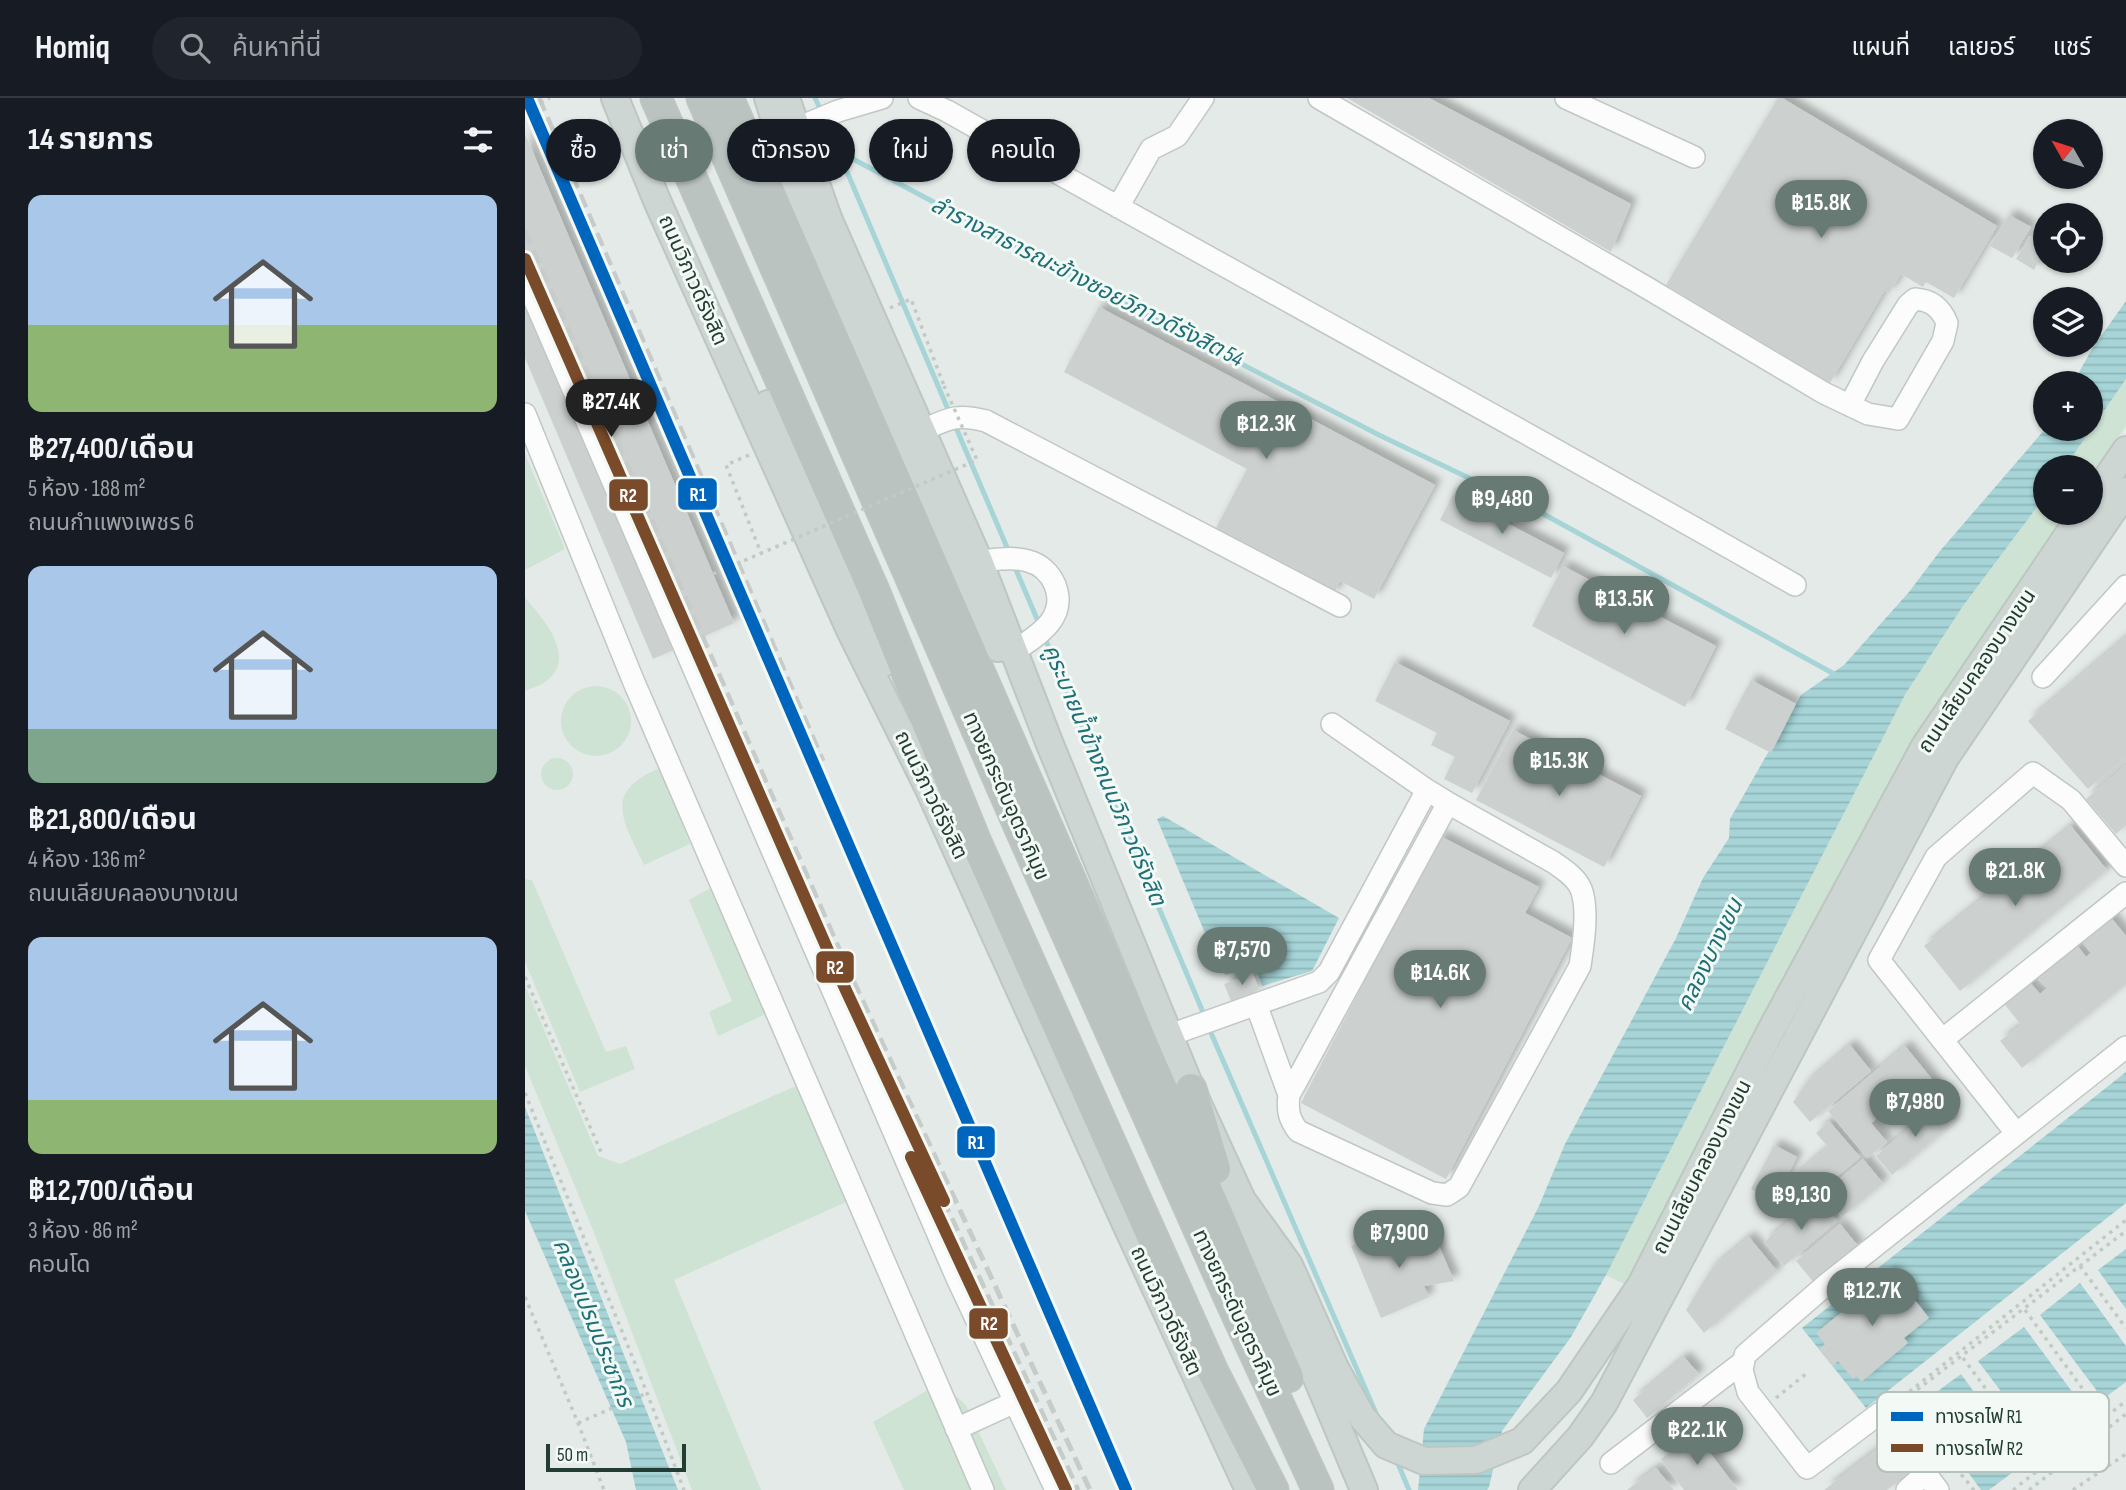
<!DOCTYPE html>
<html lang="th">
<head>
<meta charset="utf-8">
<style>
  body { margin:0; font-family:"Sofia Sans Condensed","Noto Sans Thai",sans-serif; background:#20242c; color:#f1f3f6; height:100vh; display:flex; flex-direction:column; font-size:26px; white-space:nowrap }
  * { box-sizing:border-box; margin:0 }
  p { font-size:23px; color:#9ea1a6 }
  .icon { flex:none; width:38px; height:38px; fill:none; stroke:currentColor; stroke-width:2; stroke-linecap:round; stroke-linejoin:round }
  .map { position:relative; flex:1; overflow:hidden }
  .sheet { display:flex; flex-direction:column; background:#171b24; width:525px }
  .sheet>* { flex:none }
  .banner { position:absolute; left:21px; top:21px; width:665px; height:63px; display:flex; gap:14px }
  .needle { width:46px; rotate:309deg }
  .fabs { position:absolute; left:1508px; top:21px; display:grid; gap:14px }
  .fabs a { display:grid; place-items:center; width:70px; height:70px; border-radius:50%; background:#171b24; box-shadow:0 2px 5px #0004; font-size:35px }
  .scale { position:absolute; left:21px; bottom:18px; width:140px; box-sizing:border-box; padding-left:7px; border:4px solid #233d34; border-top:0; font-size:19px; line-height:24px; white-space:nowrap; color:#233d34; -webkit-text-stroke:5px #f3f9f5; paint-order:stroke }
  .price { position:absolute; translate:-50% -60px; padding:0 16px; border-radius:24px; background:#677a73; color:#fff; font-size:23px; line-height:46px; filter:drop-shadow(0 2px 4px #0008) }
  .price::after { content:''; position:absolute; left:50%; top:42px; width:21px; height:16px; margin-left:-10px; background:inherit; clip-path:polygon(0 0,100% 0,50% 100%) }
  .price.selected { background:#222; color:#fff }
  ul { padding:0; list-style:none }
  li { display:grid; align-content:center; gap:14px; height:371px; padding:0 28px }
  li span { display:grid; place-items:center; height:217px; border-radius:14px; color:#555 }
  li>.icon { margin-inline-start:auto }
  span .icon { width:126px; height:126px; fill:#fffc; stroke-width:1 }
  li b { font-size:30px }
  h2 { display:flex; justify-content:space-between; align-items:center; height:84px; padding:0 28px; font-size:30px }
  .pill { padding:0 24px; border-radius:32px; background:#171b24; box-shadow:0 2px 5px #0004; font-size:24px; line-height:63px }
  .pill.selected { background:#677a73; color:#fff }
  header { display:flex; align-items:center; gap:42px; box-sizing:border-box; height:98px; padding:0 35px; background:#171b24; border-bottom:2px solid #363941 }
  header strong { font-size:33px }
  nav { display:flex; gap:38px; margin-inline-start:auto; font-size:24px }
  .search { width:490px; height:63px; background:#20242c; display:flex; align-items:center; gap:18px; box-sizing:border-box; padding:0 24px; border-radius:38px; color:#9ea1a6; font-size:26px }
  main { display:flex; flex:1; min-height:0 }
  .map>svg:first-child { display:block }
  .green { fill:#cee3d3 }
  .water { fill:url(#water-rules) }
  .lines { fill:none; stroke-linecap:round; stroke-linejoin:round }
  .stream { stroke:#a6d4d7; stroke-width:5 }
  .building { fill:#ccd1cf; filter:url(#shadow) }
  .minor-casing { stroke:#c1c7c4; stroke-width:24 }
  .major-casing { stroke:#bdc6c2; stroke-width:30 }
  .highway-casing { stroke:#bdc6c2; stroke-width:33 }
  .path { stroke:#c1cac5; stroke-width:3.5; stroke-dasharray:3.5 5; stroke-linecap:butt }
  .minor { stroke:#fbfcfb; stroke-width:21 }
  .major { stroke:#ced6d3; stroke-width:26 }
  .highway { stroke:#bac3c0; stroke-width:30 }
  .rail { stroke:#c7cbc9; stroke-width:5; stroke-dasharray:14 7; stroke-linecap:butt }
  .path-bridge { stroke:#c1cac5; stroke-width:3.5; stroke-dasharray:3.5 5; stroke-linecap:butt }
  .rail-1-casing { stroke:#f3f9f5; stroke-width:18 }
  .rail-2-casing { stroke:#f3f9f5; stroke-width:18 }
  .rail-1 { stroke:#0065bd; stroke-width:12 }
  .rail-2 { stroke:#7a4b2a; stroke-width:12 }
  .labels { text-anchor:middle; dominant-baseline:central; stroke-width:6; stroke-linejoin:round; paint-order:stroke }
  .street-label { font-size:21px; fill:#233d34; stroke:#f3f9f5 }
  .water-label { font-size:23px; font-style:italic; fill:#1e6f77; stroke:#f3f9f5 }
  .key { fill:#f3f9f5; stroke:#b5c1bb; stroke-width:2 }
  .key-label { font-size:19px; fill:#233d34 }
  .line-badge { stroke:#f3f9f5; stroke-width:2.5 }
  .badge-label { font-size:19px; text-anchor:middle; font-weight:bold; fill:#fff }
</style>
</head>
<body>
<header>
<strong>Homiq</strong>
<div class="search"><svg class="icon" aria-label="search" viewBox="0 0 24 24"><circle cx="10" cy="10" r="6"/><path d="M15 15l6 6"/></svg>ค้นหาที่นี่</div>
<nav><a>แผนที่</a><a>เลเยอร์</a><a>แชร์</a></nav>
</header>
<main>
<section class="sheet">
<h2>14 รายการ<svg class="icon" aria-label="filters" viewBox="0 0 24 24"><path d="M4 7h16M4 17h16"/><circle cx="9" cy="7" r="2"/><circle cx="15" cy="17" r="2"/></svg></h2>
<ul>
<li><span style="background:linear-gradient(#a9c7e8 60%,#8fb573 0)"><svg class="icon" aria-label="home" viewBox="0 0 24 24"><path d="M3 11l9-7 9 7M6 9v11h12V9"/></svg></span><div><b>฿27,400/เดือน</b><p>5 ห้อง · 188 m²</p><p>ถนนกำแพงเพชร 6</p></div></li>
<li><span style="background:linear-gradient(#a9c7e8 75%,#7fa58c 0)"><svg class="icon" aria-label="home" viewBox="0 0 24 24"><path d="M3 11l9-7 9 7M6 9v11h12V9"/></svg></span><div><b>฿21,800/เดือน</b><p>4 ห้อง · 136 m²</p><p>ถนนเลียบคลองบางเขน</p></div></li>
<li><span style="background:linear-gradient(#a9c7e8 75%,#8fb573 0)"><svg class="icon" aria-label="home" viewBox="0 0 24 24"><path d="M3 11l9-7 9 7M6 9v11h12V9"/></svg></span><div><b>฿12,700/เดือน</b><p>3 ห้อง · 86 m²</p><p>คอนโด</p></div></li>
</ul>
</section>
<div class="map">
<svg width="1601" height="1392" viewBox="0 0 1601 1392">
  <defs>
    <pattern id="water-rules" width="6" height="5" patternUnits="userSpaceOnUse" patternTransform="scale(1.75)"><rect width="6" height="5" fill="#a6d4d7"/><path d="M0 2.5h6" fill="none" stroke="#8fb7b9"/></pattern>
    <filter id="shadow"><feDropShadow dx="6" dy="-6" stdDeviation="3.5" flood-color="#0004"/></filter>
  </defs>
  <rect width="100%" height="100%" fill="#e4eae7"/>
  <path class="green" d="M 1601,281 L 1601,328 L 1566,380 L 1566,369 L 1540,369 Z
    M 0,356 L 40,451 L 0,472 Z
    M 1521,397 L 1521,415 L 1543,415 L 1105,1189 L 1081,1177 L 1381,595 L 1438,508 Z
    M 0,500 C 18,520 54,561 20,584 C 15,588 6,590 0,593 Z
    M36 623a35 35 0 1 1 70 0a35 35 0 1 1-70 0Z
    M16 676a16 16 0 1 1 32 0a16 16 0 1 1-32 0Z
    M 135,670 L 165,746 L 119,767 C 99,724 76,694 135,670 Z
    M 0,781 L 7,782 L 81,954 L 101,948 L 110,971 L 55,994 L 0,864 Z
    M 187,789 L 243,915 L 193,938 L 184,914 L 207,903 L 164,802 Z
    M 0,887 L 73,1058 L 95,1066 L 273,987 L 321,1104 L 149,1182 L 236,1392 L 167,1392 L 68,1132 L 0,968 Z
    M 421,1289 L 441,1307 L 481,1392 L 379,1392 L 348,1324 L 403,1292 Z"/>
  <path class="water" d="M 1601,203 L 1601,281 L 1540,369 L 1521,369 L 1521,397 L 1438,508 L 1381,595 L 1081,1177 L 1046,1239 L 977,1333 L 964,1389 L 962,1392 L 893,1392 L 899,1331 L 1014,1108 L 1040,1046 L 1151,840 L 1178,780 L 1204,740 L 1205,721 L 1276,597 L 1319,567 L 1384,494 L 1415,453 L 1521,330 L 1566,331 L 1566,285 L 1548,285 L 1567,251 Z
    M 638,718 L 814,820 L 787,873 L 737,888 L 730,868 L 701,877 L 696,873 L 632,721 Z
    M 1601,974 L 1601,1105 L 1341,1310 L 1277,1230 Z
    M 0,1009 L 153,1392 L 111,1392 L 101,1344 L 0,1113 Z
    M 1601,1151 L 1601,1211 L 1573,1172 Z
    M 1555,1185 L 1601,1248 L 1601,1284 L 1578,1301 L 1515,1217 Z
    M 1499,1229 L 1563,1315 L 1518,1349 L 1453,1263 Z
    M 1436,1276 L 1500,1365 L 1464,1392 L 1456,1392 L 1394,1307 Z"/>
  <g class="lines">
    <path class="stream" d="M 290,0 L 296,13
      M 300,22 L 425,316
      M 313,53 L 575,193 L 856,338 L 1013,413 L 1311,577
      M 429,325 L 484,454
      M 489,467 L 515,528
      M 519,538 L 680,919
      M 683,928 L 853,1320
      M 871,1361 L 884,1392"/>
  </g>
  <path class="building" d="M 822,0 L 904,0 L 1106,106 L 1086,154 Z
    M 1253,0 L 1257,0 L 1472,128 L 1429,200 L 1401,184 L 1398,189 L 1376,176 L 1364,195 L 1360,192 L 1305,285 L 1141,187 Z
    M 0,36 L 209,525 L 128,561 L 0,260 Z
    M 1484,117 L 1506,129 L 1487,160 L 1465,148 Z
    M 1505,138 L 1521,148 L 1509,172 L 1491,161 Z
    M 574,209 L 910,387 L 849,501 L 815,483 L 808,497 L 689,434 L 722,371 L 539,274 Z
    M 928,397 L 1039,455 L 1026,480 L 915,422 Z
    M 1038,468 L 1191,548 L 1160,609 L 1007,528 Z
    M 1601,539 L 1601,659 L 1563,691 L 1503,623 Z
    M 870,564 L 985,623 L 947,695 L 919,681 L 930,659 L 906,647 L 912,635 L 850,603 Z
    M 1226,582 L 1271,606 L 1246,655 L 1200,631 Z
    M 988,632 L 1116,698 L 1079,769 L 951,702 Z
    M 1601,667 L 1601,727 L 1591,736 L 1561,701 Z
    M 1546,728 L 1582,772 L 1435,893 L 1399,848 Z
    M 915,738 L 1014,789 L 1000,815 L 1047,840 L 921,1081 L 776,1005 Z
    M 1584,817 L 1601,838 L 1601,886 L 1497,970 L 1475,943 L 1496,927 L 1477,903 L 1503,882 L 1515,896 L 1522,890 L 1512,879 L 1552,847 L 1561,859 L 1566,855 L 1554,840 Z
    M 728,875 L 734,892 L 706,903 L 699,886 Z
    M 1325,947 L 1346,973 L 1285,1024 L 1268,1004 L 1282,984 Z
    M 1380,948 L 1419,996 L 1399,1013 L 1383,994 L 1346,1025 L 1362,1044 L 1342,1060 L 1303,1013 Z
    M 1413,1005 L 1429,1024 L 1367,1077 L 1351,1058 Z
    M 1304,1023 L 1335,1059 L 1284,1102 L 1266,1081 L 1303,1049 L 1291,1035 Z
    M 1249,1047 L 1272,1059 L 1249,1103 L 1226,1091 Z
    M 1338,1061 L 1358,1085 L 1317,1119 L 1298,1095 Z
    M 1292,1099 L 1312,1123 L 1259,1168 L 1239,1144 Z
    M 1315,1126 L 1334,1149 L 1290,1186 L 1271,1163 Z
    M 874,1127 L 887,1158 L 911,1141 L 929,1183 L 899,1188 L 904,1199 L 856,1220 L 826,1148 Z
    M 1224,1139 L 1252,1173 L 1179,1235 L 1161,1212 L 1187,1170 Z
    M 1367,1173 L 1404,1220 L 1379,1240 L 1383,1245 L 1336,1284 L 1332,1278 L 1328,1281 L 1313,1263 L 1308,1268 L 1294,1251 L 1300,1246 L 1291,1235 Z
    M 1159,1259 L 1174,1276 L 1122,1320 L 1108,1302 Z
    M 1170,1335 L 1213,1392 L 1159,1392 L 1136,1361 Z
    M 1368,1339 L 1391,1370 L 1362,1392 L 1299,1392 Z
    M 1131,1370 L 1149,1392 L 1102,1392 Z"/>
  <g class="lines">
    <defs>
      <path id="minor" d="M 394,0 L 422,13 C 704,172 989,326 1270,487
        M 794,0 L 1119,188 L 1299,295 L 1343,316 L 1373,321 L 1418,243 L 1422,225 C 1416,210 1406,202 1390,201 L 1383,207 L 1348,263 L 1325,307
        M 1041,0 L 1169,59
        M 272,30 L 313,13 L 357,0
        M 593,109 L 626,51 L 652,38 L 678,0
        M 0,180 L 431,1178 L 531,1392
        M 0,316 L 108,582 L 458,1392
        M 396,333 C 423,321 431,315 461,323 L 815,508
        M 454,463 C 469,462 488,458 503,463 C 515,466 525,475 530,487 C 543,520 512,538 489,553
        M 1518,579 L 1601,488
        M 807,626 L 902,692
        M 731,906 L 764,997
        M 645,937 L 794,884 L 804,874 L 902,692 L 923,705 L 764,997 C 762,1012 764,1021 773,1033 L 907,1095 L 922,1097 L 934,1089 L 1055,868 C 1058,848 1064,811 1056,791 C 1051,779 1038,771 1028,764 L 923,705
        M 1417,942 L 1601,795
        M 1491,1035 L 1354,862 L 1411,759 L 1508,675 L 1546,702 L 1601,768
        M 431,1331 L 490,1304
        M 1086,1365 L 1218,1264
        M 1382,1392 L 1400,1376
        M 1413,1392 L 1355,1315 L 1282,1370 L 1223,1294 L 1217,1272 L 1220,1257 L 1302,1186 L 1601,949"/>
      <path id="major" d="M 90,0 L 133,105 L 325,532 L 404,691 L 600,1124 L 724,1392
        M 243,0 L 287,136 L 431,473 L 473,550
        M 261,0 L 303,120 L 454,463 L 524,644 L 666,991 L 717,1102 L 839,1392
        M 243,306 L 341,519 L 358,565
        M 1566,403 L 1601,352
        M 717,1102 L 764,1167 L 810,1270 L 837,1319 L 861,1347 L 899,1363 L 951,1362 L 997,1343 L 1044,1293 L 1116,1187 L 1245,934 L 1400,648 L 1558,415
        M 1007,1392 L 1055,1339 L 1079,1305 L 1420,660 L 1601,393"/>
      <path id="highway" d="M 131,0 L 349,493 L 450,742 L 687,1272 L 748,1392
        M 177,0 L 494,728 L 704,1199 L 793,1392
        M 203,0 L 763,1279
        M 666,991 L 690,1071"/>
    </defs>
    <use href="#minor" class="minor-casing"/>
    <use href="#major" class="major-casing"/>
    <use href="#highway" class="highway-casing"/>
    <path class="path" d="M 365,210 L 386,201 L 419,288
      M 224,357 L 201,367 L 236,455
      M 0,879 L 76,1054
      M 1595,979 L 1601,988
      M 0,995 L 122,1295 L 159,1392
      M 1555,1168 L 1601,1230
      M 0,1199 L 53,1325 L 79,1392
      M 1500,1212 L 1579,1320
      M 1438,1260 L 1518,1368
      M 1251,1300 L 1282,1275
      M 1370,1301 L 1375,1301 L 1601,1122
      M 1377,1304 L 1449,1392
      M 1372,1307 L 1601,1133
      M 53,1325 L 122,1295
      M 1488,1392 L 1601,1303
      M 1504,1392 L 1601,1316
      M 1548,1392 L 1601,1356"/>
    <use href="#minor" class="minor"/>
    <use href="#major" class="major"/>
    <use href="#highway" class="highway"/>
    <path class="rail" d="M 2,0 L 601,1392
      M 14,0 L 298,663
      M 0,133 L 322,869 L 565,1392
      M 0,161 L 312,873 L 553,1392"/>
    <path class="path-bridge" d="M 0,12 L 25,0
      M 188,476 L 452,362 L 419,288"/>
    <defs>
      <path id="rail-1" d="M 2,0 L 601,1392"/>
      <path id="rail-2" d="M 0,161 L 312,873 L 419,1103
        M 386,1059 L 541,1392"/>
    </defs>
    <use href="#rail-1" class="rail-1-casing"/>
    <use href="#rail-2" class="rail-2-casing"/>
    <use href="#rail-1" class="rail-1"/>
    <use href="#rail-2" class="rail-2"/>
  </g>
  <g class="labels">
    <g class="street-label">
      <text transform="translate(168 182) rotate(66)">ถนนวิภาวดีรังสิต</text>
      <text transform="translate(1452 573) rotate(-56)">ถนนเลียบคลองบางเขน</text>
      <text transform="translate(406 697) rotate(64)">ถนนวิภาวดีรังสิต</text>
      <text transform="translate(481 698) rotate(66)">ทางยกระดับอุตราภิมุข</text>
      <text transform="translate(1177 1069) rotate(-63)">ถนนเลียบคลองบางเขน</text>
      <text transform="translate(641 1213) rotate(65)">ถนนวิภาวดีรังสิต</text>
      <text transform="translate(712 1215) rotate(65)">ทางยกระดับอุตราภิมุข</text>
    </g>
    <g class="water-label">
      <text transform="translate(562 184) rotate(27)">ลำรางสาธารณะข้างซอยวิภาวดีรังสิต 54</text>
      <text transform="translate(579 677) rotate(67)">คูระบายน้ำข้างถนนวิภาวดีรังสิต</text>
      <text transform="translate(1185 857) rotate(-64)">คลองบางเขน</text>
      <text transform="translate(68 1225) rotate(68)">คลองเปรมประชากร</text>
    </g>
  </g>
  <rect x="1352" y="1294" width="232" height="80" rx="10" class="key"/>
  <rect x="1366" y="1314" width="32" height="9" fill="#0065bd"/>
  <rect x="1366" y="1346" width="32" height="8" fill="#7a4b2a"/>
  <g class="key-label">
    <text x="1410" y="1325">ทางรถไฟ R1</text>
    <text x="1410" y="1357">ทางรถไฟ R2</text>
  </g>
  <g class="line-badge">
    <rect x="152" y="379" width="41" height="34" rx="7" fill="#0065bd"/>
    <rect x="83" y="380" width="41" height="34" rx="7" fill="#7a4b2a"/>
    <rect x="290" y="852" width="40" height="34" rx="7" fill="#7a4b2a"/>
    <rect x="431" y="1027" width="40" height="34" rx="7" fill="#0065bd"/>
    <rect x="443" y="1209" width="41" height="33" rx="7" fill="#7a4b2a"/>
  </g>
  <g class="badge-label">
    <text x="173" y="403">R1</text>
    <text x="103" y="404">R2</text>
    <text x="310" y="876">R2</text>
    <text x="451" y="1051">R1</text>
    <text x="464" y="1232">R2</text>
  </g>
</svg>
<div class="fabs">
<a><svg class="needle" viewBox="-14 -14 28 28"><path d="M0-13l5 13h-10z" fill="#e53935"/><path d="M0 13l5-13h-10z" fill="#9ea1a6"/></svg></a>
<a><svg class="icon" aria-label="locate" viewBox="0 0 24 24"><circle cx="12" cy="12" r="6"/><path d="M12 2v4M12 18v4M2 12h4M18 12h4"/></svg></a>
<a><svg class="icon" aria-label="layers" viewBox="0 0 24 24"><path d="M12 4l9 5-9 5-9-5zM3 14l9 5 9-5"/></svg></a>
<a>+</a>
<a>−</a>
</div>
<div class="scale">50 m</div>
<b class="price" style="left:1296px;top:142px">฿15.8K</b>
<b class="price selected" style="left:86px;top:341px">฿27.4K</b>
<b class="price" style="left:741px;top:363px">฿12.3K</b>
<b class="price" style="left:977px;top:438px">฿9,480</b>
<b class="price" style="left:1099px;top:538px">฿13.5K</b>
<b class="price" style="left:1034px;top:700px">฿15.3K</b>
<b class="price" style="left:1490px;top:810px">฿21.8K</b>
<b class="price" style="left:717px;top:889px">฿7,570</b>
<b class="price" style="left:915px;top:912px">฿14.6K</b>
<b class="price" style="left:1390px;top:1041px">฿7,980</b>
<b class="price" style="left:1276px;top:1134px">฿9,130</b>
<b class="price" style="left:874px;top:1172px">฿7,900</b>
<b class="price" style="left:1347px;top:1230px">฿12.7K</b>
<b class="price" style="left:1172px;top:1369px">฿22.1K</b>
<div class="banner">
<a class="pill">ซื้อ</a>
<a class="pill selected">เช่า</a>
<a class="pill">ตัวกรอง</a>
<a class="pill">ใหม่</a>
<a class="pill">คอนโด</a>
</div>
</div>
</main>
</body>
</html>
